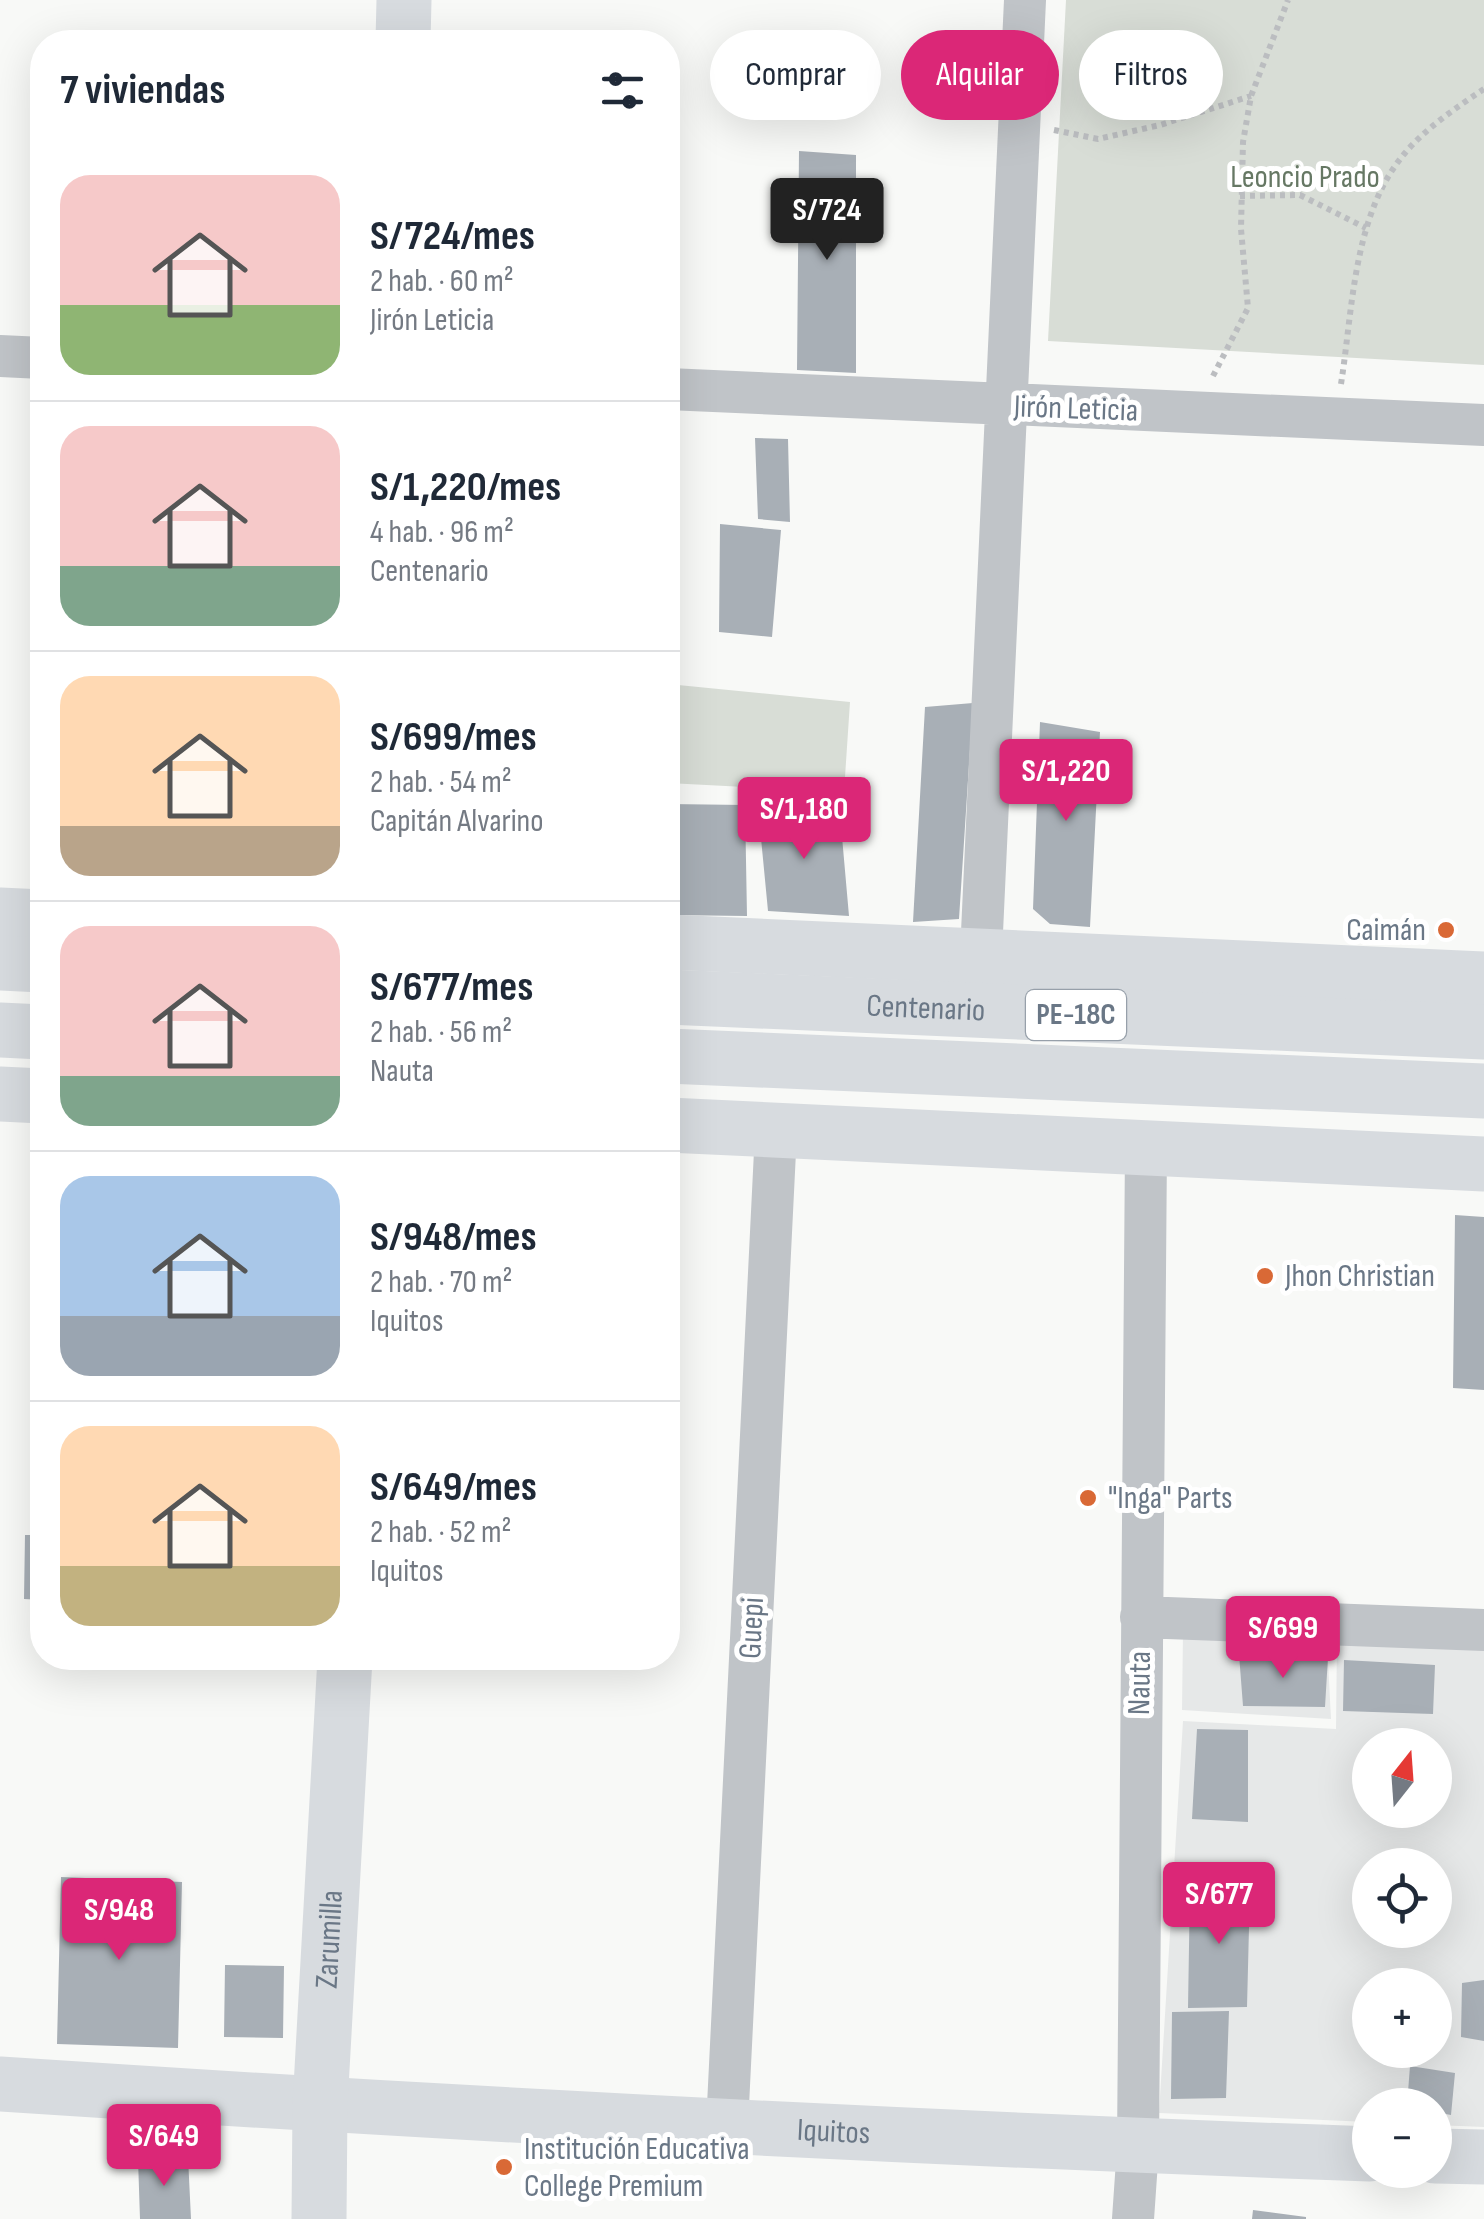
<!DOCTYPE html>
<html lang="es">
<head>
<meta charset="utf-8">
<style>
  body { margin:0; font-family:"Sofia Sans Condensed",sans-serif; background:#f2f2f3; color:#1f2937; height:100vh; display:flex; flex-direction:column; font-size:38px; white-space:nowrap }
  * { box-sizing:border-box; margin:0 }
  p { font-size:32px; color:#747a83 }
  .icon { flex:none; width:55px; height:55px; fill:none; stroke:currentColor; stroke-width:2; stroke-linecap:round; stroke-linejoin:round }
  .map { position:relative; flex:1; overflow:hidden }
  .drawer { position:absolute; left:30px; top:30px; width:650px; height:1640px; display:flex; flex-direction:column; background:#fff; border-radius:40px; box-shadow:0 10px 40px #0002 }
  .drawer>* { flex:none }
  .top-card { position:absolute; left:710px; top:30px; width:622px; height:90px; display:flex; gap:20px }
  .needle { width:65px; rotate:17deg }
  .fabs { position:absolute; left:1352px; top:1728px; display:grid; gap:20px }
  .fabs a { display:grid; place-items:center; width:100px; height:100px; border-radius:50%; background:#fff; box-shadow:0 10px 40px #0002; font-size:50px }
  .price { position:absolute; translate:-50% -85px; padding:0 22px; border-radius:10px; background:#db2777; color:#fff; font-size:32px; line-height:65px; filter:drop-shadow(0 2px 5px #0008) }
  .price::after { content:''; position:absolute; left:50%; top:60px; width:30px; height:22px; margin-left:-15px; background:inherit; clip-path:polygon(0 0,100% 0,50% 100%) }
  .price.active { background:#222; color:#fff }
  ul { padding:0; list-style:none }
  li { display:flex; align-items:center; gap:30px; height:250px; padding:0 30px }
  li+li { border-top:2px solid #e0e1e3 }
  li span { display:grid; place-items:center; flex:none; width:280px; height:200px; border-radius:30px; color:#555 }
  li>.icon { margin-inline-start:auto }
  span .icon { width:120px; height:120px; fill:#fffc; stroke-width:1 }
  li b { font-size:42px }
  h2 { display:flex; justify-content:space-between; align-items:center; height:120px; padding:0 30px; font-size:42px }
  .chip { padding:0 35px; border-radius:45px; background:#fff; box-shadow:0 10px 40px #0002; font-size:35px; line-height:90px }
  .chip.active { background:#db2777; color:#fff }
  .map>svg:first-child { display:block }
  .built { fill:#e6e8e8; fill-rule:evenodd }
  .green { fill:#d8ddd6 }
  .building { fill:#a8afb6 }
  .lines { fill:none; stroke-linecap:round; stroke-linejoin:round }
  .path { stroke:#bbbdc0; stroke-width:6; stroke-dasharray:5 5; stroke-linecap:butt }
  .street { stroke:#c0c4c8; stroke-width:42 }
  .secondary { stroke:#d7dbdf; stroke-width:55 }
  .highway { stroke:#d7dbdf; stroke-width:55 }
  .poi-dot { fill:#d96936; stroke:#fff; stroke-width:4 }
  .labels { text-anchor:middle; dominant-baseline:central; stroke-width:10; stroke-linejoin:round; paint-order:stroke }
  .shield { fill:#fff; stroke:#97a0aa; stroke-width:2.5 }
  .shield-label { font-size:30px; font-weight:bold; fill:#6a7786 }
  .park-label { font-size:32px; fill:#667864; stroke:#fff }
  .street-label { font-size:32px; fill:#6a7786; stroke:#fff }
  .poi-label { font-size:32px; fill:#6a7786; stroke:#fff; text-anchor:start }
</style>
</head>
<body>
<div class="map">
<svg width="1484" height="2219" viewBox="0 0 1484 2219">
  <rect width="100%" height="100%" fill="#f8f9f7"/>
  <path class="built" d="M 1183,1632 L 1327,1642 L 1331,1719 L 1182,1710 Z
    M 1337,1637 L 1484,1645 L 1484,2127 L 1435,2125 L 1435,2105 L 1370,2105 L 1370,2122 L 1159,2113 L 1183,1721 L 1336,1729 ZM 1370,1745 L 1435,1745 L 1435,1810 L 1370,1810 ZM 1370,1865 L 1435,1865 L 1435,1930 L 1370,1930 ZM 1370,1985 L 1435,1985 L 1435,2050 L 1370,2050 Z"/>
  <path class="green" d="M 1066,0 L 1484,0 L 1484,365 L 1048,341 Z
    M 668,684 L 850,702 L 844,792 L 668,783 Z"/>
  <path class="building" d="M 799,151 L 856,155 L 856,373 L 797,370 Z
    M 755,438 L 788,439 L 790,522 L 758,519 Z
    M 720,524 L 781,530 L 772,637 L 719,632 Z
    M 973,703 L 959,919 L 913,922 L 925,707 Z
    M 1040,722 L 1100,732 L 1090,927 L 1050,924 L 1033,909 Z
    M 668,804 L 745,805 L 747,916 L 668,915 Z
    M 758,807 L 840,814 L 849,916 L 768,911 Z
    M 1455,1215 L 1484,1217 L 1484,1390 L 1453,1388 Z
    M 25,1535 L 42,1535 L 42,1600 L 24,1599 Z
    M 1239,1654 L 1328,1657 L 1325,1707 L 1243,1706 Z
    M 1344,1660 L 1435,1665 L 1433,1714 L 1343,1711 Z
    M 1197,1729 L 1248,1730 L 1248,1822 L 1192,1819 Z
    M 61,1877 L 182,1882 L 178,2048 L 57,2044 Z
    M 1190,1885 L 1250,1888 L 1247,2007 L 1188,2008 Z
    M 225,1965 L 284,1966 L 283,2038 L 224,2037 Z
    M 1484,1980 L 1484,2041 L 1461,2037 L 1462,1983 Z
    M 1229,2011 L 1226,2098 L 1171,2099 L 1172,2012 Z
    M 1410,2066 L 1455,2073 L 1451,2115 L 1435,2112 L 1435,2105 L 1407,2105 Z
    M 188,2157 L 191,2219 L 140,2219 L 138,2159 Z
    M 1253,2210 L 1306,2217 L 1306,2219 L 1252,2219 Z"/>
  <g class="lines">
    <path class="path" d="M 1054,130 L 1098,139 L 1160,125 L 1251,96
      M 1240,196 L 1300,195 L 1366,228
      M 1213,376 L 1248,308 L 1241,229 L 1243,142 L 1251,96 L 1288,0
      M 1341,384 C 1353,308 1353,214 1405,153 C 1426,128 1457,107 1484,89"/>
    <path class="street" d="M 0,356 L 42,358
      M 668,389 L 1484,425
      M 981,954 L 1025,0
      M 1141,1617 L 1484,1630
      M 727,2126 L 776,1131
      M 1133,2219 L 1138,2147 L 1146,1147"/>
    <g class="secondary">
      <path d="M 403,42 L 404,0"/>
      <path d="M 0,915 L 42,917"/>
      <path d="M 668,942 L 1484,979"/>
      <path d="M 0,1094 L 42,1096"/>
      <path d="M 668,1125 L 1484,1164"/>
      <path id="s1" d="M 0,2084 C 456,2114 913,2138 1370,2154"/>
      <path d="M 1435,2156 L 1484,2157"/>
      <path id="s2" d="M 319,2219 L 320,2105 L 345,1658"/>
    </g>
    <g class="highway">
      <path d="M 0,963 L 42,965"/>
      <path id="s3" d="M 668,997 L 1484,1032"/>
      <path d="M 0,1030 L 42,1032"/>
      <path d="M 668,1056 L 1484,1091"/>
    </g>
  </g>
  <g class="poi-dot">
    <circle cx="1446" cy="930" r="10"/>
    <circle cx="1265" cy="1276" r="10"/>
    <circle cx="1088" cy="1498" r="10"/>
    <circle cx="504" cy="2167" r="10"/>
  </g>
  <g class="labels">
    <rect class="shield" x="1026" y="990" width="100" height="50" rx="8"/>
    <g class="shield-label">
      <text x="1076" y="1015">PE-18C</text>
    </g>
    <g class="park-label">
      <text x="1305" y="177">Leoncio Prado</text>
    </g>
    <g class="street-label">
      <text transform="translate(1076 409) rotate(2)">Jirón Leticia</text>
      <text stroke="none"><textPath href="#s3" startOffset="258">Centenario</textPath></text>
      <text transform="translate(752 1628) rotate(-87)">Guepi</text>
      <text transform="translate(1140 1683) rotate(-89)">Nauta</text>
      <text stroke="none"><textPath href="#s2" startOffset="280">Zarumilla</textPath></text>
      <text stroke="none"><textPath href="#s1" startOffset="835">Iquitos</textPath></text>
    </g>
    <g class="poi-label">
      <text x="1426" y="930" text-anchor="end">Caimán</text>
      <text x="1285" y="1276">Jhon Christian</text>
      <text x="1108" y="1498">"Inga" Parts</text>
      <text x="524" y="2149">Institución Educativa<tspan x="524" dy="37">College Premium</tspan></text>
    </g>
  </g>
</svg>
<div class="fabs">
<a><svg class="needle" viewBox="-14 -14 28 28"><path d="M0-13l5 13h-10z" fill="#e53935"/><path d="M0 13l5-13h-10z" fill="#747a83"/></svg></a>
<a><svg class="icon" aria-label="locate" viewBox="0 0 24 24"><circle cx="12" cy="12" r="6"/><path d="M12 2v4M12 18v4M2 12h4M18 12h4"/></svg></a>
<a>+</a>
<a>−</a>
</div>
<b class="price active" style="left:827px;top:263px">S/724</b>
<b class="price" style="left:1066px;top:824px">S/1,220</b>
<b class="price" style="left:804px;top:862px">S/1,180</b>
<b class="price" style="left:1283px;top:1681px">S/699</b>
<b class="price" style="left:1219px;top:1947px">S/677</b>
<b class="price" style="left:119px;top:1963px">S/948</b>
<b class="price" style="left:164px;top:2189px">S/649</b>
<div class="top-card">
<a class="chip">Comprar</a>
<a class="chip active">Alquilar</a>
<a class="chip">Filtros</a>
</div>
<section class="drawer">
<h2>7 viviendas<svg class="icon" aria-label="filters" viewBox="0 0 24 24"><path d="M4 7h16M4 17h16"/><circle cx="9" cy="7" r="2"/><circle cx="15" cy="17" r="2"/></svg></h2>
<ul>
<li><span style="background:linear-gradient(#f6c9c9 65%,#8fb573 0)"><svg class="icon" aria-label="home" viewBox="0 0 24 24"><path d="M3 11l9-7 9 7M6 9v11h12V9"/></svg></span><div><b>S/724/mes</b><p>2 hab. · 60 m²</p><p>Jirón Leticia</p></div></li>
<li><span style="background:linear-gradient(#f6c9c9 70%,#7fa58c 0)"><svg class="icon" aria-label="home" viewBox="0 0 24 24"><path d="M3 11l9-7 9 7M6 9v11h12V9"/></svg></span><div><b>S/1,220/mes</b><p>4 hab. · 96 m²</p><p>Centenario</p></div></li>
<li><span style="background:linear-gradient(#ffd9b3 75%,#b9a48a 0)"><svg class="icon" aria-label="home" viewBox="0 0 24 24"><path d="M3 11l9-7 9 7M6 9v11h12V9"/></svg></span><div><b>S/699/mes</b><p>2 hab. · 54 m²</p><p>Capitán Alvarino</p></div></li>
<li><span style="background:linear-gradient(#f6c9c9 75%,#7fa58c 0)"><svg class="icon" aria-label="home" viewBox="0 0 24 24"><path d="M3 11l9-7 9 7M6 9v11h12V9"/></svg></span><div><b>S/677/mes</b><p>2 hab. · 56 m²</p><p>Nauta</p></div></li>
<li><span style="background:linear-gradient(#a9c7e8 70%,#9aa5b1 0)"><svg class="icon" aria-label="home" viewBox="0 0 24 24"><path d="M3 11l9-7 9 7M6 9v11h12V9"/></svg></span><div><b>S/948/mes</b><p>2 hab. · 70 m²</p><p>Iquitos</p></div></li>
<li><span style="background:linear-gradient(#ffd9b3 70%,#c2b280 0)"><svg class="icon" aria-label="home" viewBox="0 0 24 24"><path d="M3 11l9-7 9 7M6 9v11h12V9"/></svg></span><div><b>S/649/mes</b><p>2 hab. · 52 m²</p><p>Iquitos</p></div></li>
</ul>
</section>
</div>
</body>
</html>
